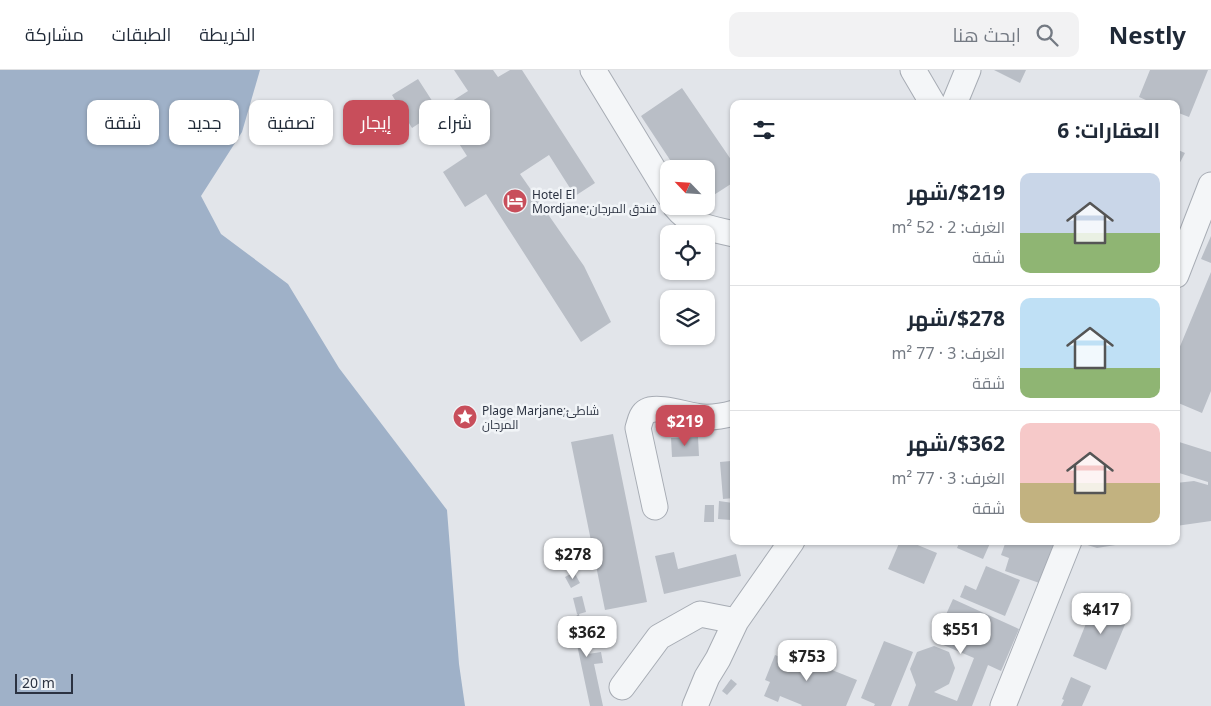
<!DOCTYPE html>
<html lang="ar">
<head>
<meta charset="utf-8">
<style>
  body { margin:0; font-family:"Noto Sans",Cairo,sans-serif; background:#f2f2f3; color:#1f2937; direction:rtl; height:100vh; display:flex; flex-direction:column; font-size:19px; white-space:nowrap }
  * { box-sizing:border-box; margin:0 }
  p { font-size:16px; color:#747a83 }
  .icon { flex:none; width:28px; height:28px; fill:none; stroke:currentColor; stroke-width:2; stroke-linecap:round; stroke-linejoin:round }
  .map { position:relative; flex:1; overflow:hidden; direction:ltr }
  .sheet { position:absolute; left:730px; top:30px; width:450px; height:445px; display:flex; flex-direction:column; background:#fff; border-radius:10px; box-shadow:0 1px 4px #0004; direction:rtl }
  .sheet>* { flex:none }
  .hud { position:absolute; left:15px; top:30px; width:475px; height:45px; direction:rtl; display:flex; gap:10px }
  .needle { width:32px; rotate:295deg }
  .fabs { position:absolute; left:660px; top:90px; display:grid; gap:10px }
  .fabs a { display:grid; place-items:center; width:55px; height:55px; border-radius:10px; background:#fff; box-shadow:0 1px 4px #0004; font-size:25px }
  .scale { position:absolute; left:15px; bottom:12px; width:58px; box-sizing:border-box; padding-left:5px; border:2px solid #2b3241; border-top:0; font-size:14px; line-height:18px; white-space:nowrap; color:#2b3241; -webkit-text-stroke:4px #f1f4f7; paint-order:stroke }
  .price { position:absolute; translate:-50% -42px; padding:0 11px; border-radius:10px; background:#fff; color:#222; font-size:16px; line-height:32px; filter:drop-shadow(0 1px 2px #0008) }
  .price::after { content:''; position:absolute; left:50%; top:30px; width:15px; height:11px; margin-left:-8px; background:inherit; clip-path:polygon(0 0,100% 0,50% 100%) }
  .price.on { background:#c84e5b; color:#fff }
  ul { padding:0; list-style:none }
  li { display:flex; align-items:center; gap:15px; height:125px; padding:0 20px }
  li+li { border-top:1px solid #e0e1e3 }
  li span { display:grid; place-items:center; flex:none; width:140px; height:100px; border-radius:10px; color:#555 }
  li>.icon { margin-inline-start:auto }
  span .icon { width:60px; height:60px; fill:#fffc; stroke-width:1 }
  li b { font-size:21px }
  h2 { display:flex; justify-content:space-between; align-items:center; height:60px; padding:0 20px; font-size:21px }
  .tag { padding:0 18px; border-radius:10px; background:#fff; box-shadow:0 1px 4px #0004; font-size:18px; line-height:45px }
  .tag.on { background:#c84e5b; color:#fff }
  header { display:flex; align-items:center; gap:30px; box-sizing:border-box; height:70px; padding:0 25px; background:#fff; border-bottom:1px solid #e0e1e3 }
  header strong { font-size:24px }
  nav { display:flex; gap:28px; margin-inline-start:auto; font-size:18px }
  .search { width:350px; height:45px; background:#f2f2f3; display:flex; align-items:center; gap:12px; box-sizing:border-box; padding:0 18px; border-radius:10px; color:#747a83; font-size:19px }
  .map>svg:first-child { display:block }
  .water { fill:#9fb1c8 }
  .building { fill:#b9bec6 }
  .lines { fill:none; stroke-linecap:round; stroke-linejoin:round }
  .minor-casing { stroke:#a7acb4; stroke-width:27 }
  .minor { stroke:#f4f6f8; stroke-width:25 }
  .labels { text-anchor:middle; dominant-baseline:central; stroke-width:5; stroke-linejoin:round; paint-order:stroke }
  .poi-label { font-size:12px; fill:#2b3241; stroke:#f1f4f7; text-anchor:start }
</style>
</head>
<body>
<header>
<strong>Nestly</strong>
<div class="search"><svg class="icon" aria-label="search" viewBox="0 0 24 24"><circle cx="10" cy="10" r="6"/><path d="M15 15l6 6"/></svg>ابحث هنا</div>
<nav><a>الخريطة</a><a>الطبقات</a><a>مشاركة</a></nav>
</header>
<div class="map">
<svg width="1211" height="636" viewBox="0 0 1211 636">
  <rect width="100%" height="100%" fill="#e2e5ea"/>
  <path class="water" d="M 0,0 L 260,0 L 242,62 L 201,126 L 221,164 L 288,214 L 339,298 L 447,440 L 459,594 L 465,636 L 0,636 Z"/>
  <path class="building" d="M 454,0 L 493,0 L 498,7 L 510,0 L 522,0 L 595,113 L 575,126 L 549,85 L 520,104 L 584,196 L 611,252 L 581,272 L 486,124 L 465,137 L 443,102 L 467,86 L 438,41 L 412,58 L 392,25 L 418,9 L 438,40 L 468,21 Z
    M 994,0 L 1026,0 L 1020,13 Z
    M 1150,0 L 1208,0 L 1189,47 L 1176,42 L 1176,34 L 1155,34 L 1139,27 Z
    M 682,18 L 734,94 L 734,112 L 706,130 L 706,99 L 676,99 L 641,46 Z
    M 1176,79 L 1185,83 L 1176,100 Z
    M 1211,166 L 1211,193 L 1201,189 Z
    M 1211,202 L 1211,321 L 1202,343 L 1176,332 L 1176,286 Z
    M 613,364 L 647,532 L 605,540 L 571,372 Z
    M 698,367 L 699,386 L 672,387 L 671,368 Z
    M 1176,371 L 1211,382 L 1211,451 L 1176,456 L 1180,458 L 1177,468 L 1176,467 L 1176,413 L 1194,411 L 1208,415 L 1208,412 L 1176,402 Z
    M 731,391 L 734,428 L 723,429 L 720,392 Z
    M 719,431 L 733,433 L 731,450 L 718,449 Z
    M 705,435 L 714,435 L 714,452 L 704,452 Z
    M 900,471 L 908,471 L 937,483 L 924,514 L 888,499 Z
    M 960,471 L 991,471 L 983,489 L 957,478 Z
    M 1006,471 L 1060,471 L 1045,515 L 1005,501 L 1009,488 L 1001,485 Z
    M 1082,471 L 1133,471 L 1134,472 L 1097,478 L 1081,473 Z
    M 674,482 L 678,499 L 736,484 L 741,506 L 664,524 L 655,486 Z
    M 986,496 L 1020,510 L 1005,546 L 960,527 L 965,515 L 976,520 Z
    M 574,502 L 580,513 L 571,518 L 565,507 Z
    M 582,526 L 586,542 L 579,544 L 588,584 L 601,582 L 603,593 L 594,594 L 603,636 L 590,636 L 572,551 L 578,544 L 577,544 L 573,528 Z
    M 953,529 L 1019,559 L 1001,601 L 988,595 L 972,636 L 908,636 L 916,615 L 910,599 L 917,582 L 934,576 L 949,582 L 955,598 L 949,614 L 934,622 L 957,631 L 974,588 L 934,571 Z
    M 1095,531 L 1129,545 L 1106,600 L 1073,586 Z
    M 884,571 L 913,582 L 891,636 L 874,636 L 875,634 L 861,628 Z
    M 785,575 L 799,581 L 797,586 L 823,597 L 825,592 L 834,596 L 832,600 L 857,610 L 846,636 L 801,636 L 802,635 L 780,626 L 778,632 L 764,626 L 770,612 L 765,610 L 775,585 L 780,587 Z
    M 1071,607 L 1091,616 L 1082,636 L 1061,636 L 1064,630 L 1062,629 Z
    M 731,609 L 737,614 L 727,625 L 722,621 Z"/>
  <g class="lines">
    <defs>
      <path id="minor" d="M 593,0 L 669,125
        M 913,0 L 933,34
        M 954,34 L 968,0
        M 675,136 C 692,157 709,158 734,164
        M 1176,205 L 1211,115
        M 655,437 L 638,358 C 640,352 641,344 647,341 C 658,335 689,346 702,347 C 714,348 723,346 734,343
        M 622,617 L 659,567 L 700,544 L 736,551
        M 695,636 L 707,607 L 718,589 L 736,551 L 792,471
        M 1003,636 L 1069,471"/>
    </defs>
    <use href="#minor" class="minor-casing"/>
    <use href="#minor" class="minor"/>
  </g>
  <defs>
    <symbol id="hotel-disc" viewBox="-11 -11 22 22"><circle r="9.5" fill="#c84e5b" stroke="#f1f4f7"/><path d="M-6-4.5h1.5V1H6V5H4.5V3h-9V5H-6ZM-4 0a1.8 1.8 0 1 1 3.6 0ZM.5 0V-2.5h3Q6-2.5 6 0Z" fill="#fff"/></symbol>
    <symbol id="sight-disc" viewBox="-11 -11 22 22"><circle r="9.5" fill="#c84e5b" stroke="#f1f4f7"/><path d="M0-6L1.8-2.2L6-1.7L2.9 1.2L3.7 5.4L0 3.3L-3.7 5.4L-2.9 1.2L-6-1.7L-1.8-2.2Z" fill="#fff"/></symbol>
  </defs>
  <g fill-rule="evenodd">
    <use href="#hotel-disc" x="501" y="117" width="28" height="28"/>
    <use href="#sight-disc" x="451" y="333" width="28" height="28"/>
  </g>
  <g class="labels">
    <g class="poi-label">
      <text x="532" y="124">Hotel El<tspan x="532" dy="14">Mordjane;فندق المرجان</tspan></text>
      <text x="482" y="340">Plage Marjane;شاطئ<tspan x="482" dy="14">المرجان</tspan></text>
    </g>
  </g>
</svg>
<div class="fabs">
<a><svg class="needle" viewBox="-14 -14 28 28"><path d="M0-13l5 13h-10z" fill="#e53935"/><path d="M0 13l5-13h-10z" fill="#747a83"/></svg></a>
<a><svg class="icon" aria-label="locate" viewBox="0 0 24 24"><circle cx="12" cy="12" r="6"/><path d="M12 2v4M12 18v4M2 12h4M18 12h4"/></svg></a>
<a><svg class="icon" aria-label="layers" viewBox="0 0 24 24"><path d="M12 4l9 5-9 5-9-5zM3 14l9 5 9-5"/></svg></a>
</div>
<div class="scale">20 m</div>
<b class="price on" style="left:685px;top:377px">$219</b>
<b class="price" style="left:573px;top:510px">$278</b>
<b class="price" style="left:1101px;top:565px">$417</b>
<b class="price" style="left:961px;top:585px">$551</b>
<b class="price" style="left:587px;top:588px">$362</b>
<b class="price" style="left:807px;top:612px">$753</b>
<div class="hud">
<a class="tag">شراء</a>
<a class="tag on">إيجار</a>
<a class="tag">تصفية</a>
<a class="tag">جديد</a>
<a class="tag">شقة</a>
</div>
<section class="sheet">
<h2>العقارات: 6<svg class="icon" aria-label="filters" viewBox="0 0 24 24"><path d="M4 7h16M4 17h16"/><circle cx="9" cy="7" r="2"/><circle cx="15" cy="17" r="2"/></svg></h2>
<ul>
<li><span style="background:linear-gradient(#c9d6e8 60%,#8fb573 0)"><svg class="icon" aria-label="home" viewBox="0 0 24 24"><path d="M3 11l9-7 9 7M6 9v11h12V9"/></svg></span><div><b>$219/شهر</b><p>الغرف: 2 · 52 m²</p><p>شقة</p></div></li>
<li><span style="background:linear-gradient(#bfe0f5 70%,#8fb573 0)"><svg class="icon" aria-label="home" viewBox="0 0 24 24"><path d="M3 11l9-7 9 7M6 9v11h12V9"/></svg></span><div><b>$278/شهر</b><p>الغرف: 3 · 77 m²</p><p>شقة</p></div></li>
<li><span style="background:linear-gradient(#f6c9c9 60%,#c2b280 0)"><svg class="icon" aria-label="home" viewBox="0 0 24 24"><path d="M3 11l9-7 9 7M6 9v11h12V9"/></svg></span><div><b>$362/شهر</b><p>الغرف: 3 · 77 m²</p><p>شقة</p></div></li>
</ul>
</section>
</div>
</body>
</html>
